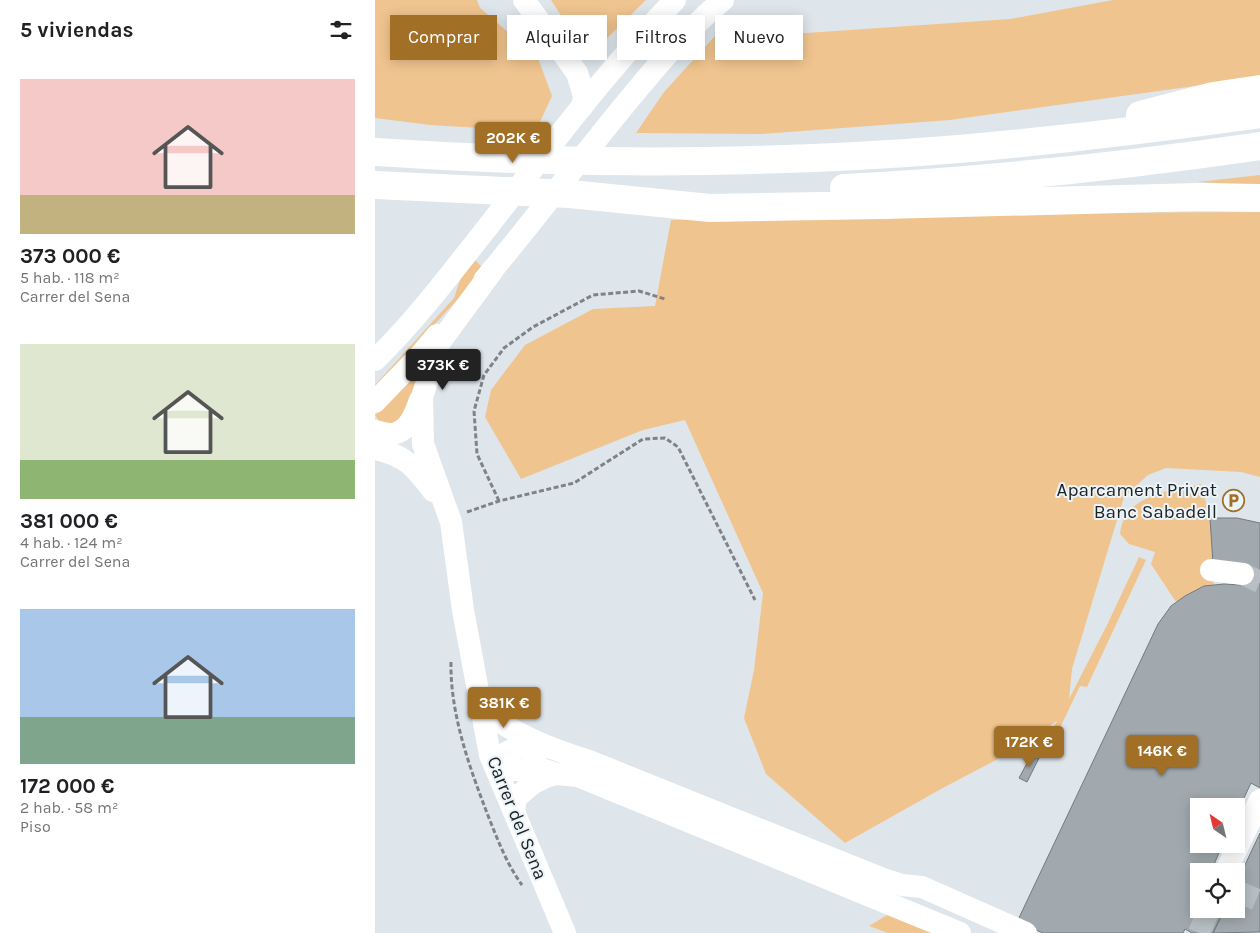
<!DOCTYPE html>
<html lang="es">
<head>
<meta charset="utf-8">
<style>
  body { margin:0; font-family:Karla,sans-serif; background:#f2f2f2; color:#202124; height:100vh; display:flex; flex-direction:column; font-size:19px; white-space:nowrap }
  * { box-sizing:border-box; margin:0 }
  p { font-size:16px; color:#757577 }
  .icon { flex:none; width:28px; height:28px; fill:none; stroke:currentColor; stroke-width:2; stroke-linecap:round; stroke-linejoin:round }
  .map { position:relative; flex:1; overflow:hidden }
  .details { display:flex; flex-direction:column; background:#fff; width:375px }
  .details>* { flex:none }
  .top-card { position:absolute; left:15px; top:15px; width:475px; height:45px; display:flex; gap:10px }
  .needle { width:32px; rotate:325deg }
  .buttons { position:absolute; left:815px; top:798px; display:grid; gap:10px }
  .buttons a { display:grid; place-items:center; width:55px; height:55px; border-radius:0px; background:#fff; box-shadow:0 2px 12px #0003; font-size:25px }
  .price { position:absolute; translate:-50% -42px; padding:0 11px; border-radius:5px; background:#a26f26; color:#fff; font-size:16px; line-height:32px; filter:drop-shadow(0 1px 2px #0008) }
  .price::after { content:''; position:absolute; left:50%; top:30px; width:15px; height:11px; margin-left:-8px; background:inherit; clip-path:polygon(0 0,100% 0,50% 100%) }
  .price.selected { background:#222; color:#fff }
  ul { padding:0; list-style:none }
  li { display:grid; align-content:center; gap:10px; height:265px; padding:0 20px }
  li span { display:grid; place-items:center; height:155px; border-radius:0px; color:#555 }
  li>.icon { margin-inline-start:auto }
  span .icon { width:90px; height:90px; fill:#fffc; stroke-width:1 }
  li b { font-size:21px }
  h2 { display:flex; justify-content:space-between; align-items:center; height:60px; padding:0 20px; font-size:21px }
  .pill { padding:0 18px; border-radius:0px; background:#fff; box-shadow:0 2px 12px #0003; font-size:18px; line-height:45px }
  .pill.selected { background:#a26f26; color:#fff }
  main { display:flex; flex:1; min-height:0 }
  .map>svg:first-child { display:block }
  .green { fill:#f0c48f }
  .building { fill:#a1a9ae; stroke:#727a7e }
  .lines { fill:none; stroke-linecap:round; stroke-linejoin:round }
  .minor-tunnel { stroke:#b8bfc4; stroke-width:22; stroke-dasharray:22 11; stroke-linecap:butt }
  .path { stroke:#7e8387; stroke-width:3; stroke-dasharray:5 2.5; stroke-linecap:butt }
  .minor { stroke:#fff; stroke-width:22 }
  .highway { stroke:#fff; stroke-width:28 }
  .labels { text-anchor:middle; dominant-baseline:central; stroke-width:4; stroke-linejoin:round; paint-order:stroke }
  .poi-label { font-size:19px; fill:#1f2224; stroke:#ebf4f9; text-anchor:end }
  .street-label { font-size:19px; fill:#1f2224; stroke:#ebf4f9 }
</style>
</head>
<body>
<main>
<section class="details">
<h2>5 viviendas<svg class="icon" aria-label="filters" viewBox="0 0 24 24"><path d="M4 7h16M4 17h16"/><circle cx="9" cy="7" r="2"/><circle cx="15" cy="17" r="2"/></svg></h2>
<ul>
<li><span style="background:linear-gradient(#f6c9c9 75%,#c2b280 0)"><svg class="icon" aria-label="home" viewBox="0 0 24 24"><path d="M3 11l9-7 9 7M6 9v11h12V9"/></svg></span><div><b>373 000 €</b><p>5 hab. · 118 m²</p><p>Carrer del Sena</p></div></li>
<li><span style="background:linear-gradient(#dfe7d0 75%,#8fb573 0)"><svg class="icon" aria-label="home" viewBox="0 0 24 24"><path d="M3 11l9-7 9 7M6 9v11h12V9"/></svg></span><div><b>381 000 €</b><p>4 hab. · 124 m²</p><p>Carrer del Sena</p></div></li>
<li><span style="background:linear-gradient(#a9c7e8 70%,#7fa58c 0)"><svg class="icon" aria-label="home" viewBox="0 0 24 24"><path d="M3 11l9-7 9 7M6 9v11h12V9"/></svg></span><div><b>172 000 €</b><p>2 hab. · 58 m²</p><p>Piso</p></div></li>
</ul>
</section>
<div class="map">
<svg width="885" height="933" viewBox="0 0 885 933">
  <rect width="100%" height="100%" fill="#dee6ec"/>
  <path class="green" d="M 0,0 L 102,0 L 105,8 L 163,58 L 177,96 L 163,126 L 105,128 L 55,125 L 0,118 Z
    M 176,0 L 271,0 L 227,43 L 217,46 L 206,44 L 198,34 Z
    M 738,0 L 885,0 L 885,77 L 575,120 L 386,134 L 261,133 L 289,92 L 340,36 L 431,33 L 635,19 Z
    M 885,175 L 885,185 L 822,182 Z
    M 885,212 L 885,477 L 866,472 L 791,468 L 773,475 L 749,497 L 697,669 L 694,699 L 732,625 L 764,557 L 771,560 L 712,687 L 705,686 L 673,753 L 668,748 L 682,721 L 619,761 L 566,789 L 470,843 L 391,774 L 369,718 L 379,670 L 388,593 L 310,420 L 268,430 L 146,479 L 110,417 L 116,390 L 150,345 L 218,309 L 280,306 L 296,220 L 663,213 Z
    M 99,259 L 109,269 L 82,300 L 0,389 L 0,385 L 79,298 L 87,274 Z
    M 48,365 L 31,417 L 18,424 L 4,421 L 0,415 Z
    M 826,484 L 835,518 L 838,564 L 836,570 L 839,585 L 810,596 L 801,602 L 776,564 L 780,552 L 754,544 L 745,534 C 749,494 795,491 826,484 Z
    M 512,915 L 558,933 L 513,933 L 494,926 Z"/>
  <path class="building" d="M 835,518 L 862,518 L 885,523 L 885,573 L 869,567 L 838,564 Z
    M 869,567 L 885,573 L 885,788 L 876,783 L 861,815 L 861,806 L 824,806 L 824,844 L 848,844 L 836,871 L 824,871 L 824,909 L 849,909 L 838,933 L 817,933 L 810,929 L 808,933 L 668,933 L 642,922 L 783,624 L 796,606 L 810,596 L 829,586 L 849,584 L 866,585 Z
    M 657,754 L 664,758 L 652,782 L 644,778 Z
    M 885,833 L 885,932 L 838,933 L 850,909 L 861,909 L 861,884 Z"/>
  <g class="lines">
    <path class="minor-tunnel" d="M 868,574 L 885,582
      M 861,891 L 885,901
      M 824,933 L 834,909"/>
    <path class="path" d="M 124,501 L 102,454 L 99,411 L 109,375 L 129,348 L 158,327 L 218,295 L 264,291 L 290,299
      M 92,512 L 124,501 L 199,483 L 268,439 L 290,438 L 303,447 L 380,600
      M 76,662 C 75,713 94,766 112,813 C 122,838 131,863 147,885"/>
    <path class="minor" d="M 149,0 L 202,73 L 209,96 L 207,107
      M 118,270 L 65,342 L 47,397 L 48,444 L 76,522 L 88,610 L 115,755 L 190,933
      M 109,280 C 160,220 206,157 257,96 C 285,62 314,28 348,0
      M 0,360 C 40,321 73,277 108,233 C 170,154 230,72 300,0
      M 0,402 L 46,354 L 62,335
      M 0,431 C 5,432 11,434 16,434 C 34,432 40,414 45,400
      M 0,449 C 30,455 40,467 58,491
      M 836,570 L 868,574
      M 107,709 C 139,735 176,749 214,761 L 508,879 L 527,885 L 547,887 L 651,933
      M 168,748 C 145,745 137,747 118,762 L 131,770 L 147,770 L 160,767 L 179,773
      M 139,812 L 141,798 L 157,784 L 173,776 L 182,774 L 203,776 L 585,933
      M 851,871 L 885,800"/>
    <path class="highway" d="M 765,115 L 838,96 L 885,89
      M 0,152 C 194,165 390,165 584,149 C 684,140 785,128 885,114
      M 0,185 L 195,194 L 335,208 L 508,205 L 824,197 L 885,198
      M 469,188 C 608,181 747,166 885,146"/>
  </g>
  <defs>
    <symbol id="parking-ring" viewBox="-11 -11 22 22"><circle r="9.5" fill="#ebf4f9" stroke="#a26f26" stroke-width="1.5"/><path d="M-3.5-5.5H1a3.5 3.5 0 0 1 0 7H-1V5.5H-3.5ZM-1-3.4V-.6H.8a1.4 1.4 0 0 0 0-2.8Z" fill="#a26f26"/></symbol>
  </defs>
  <g fill-rule="evenodd">
    <use href="#parking-ring" x="846" y="488" width="25" height="25"/>
  </g>
  <g class="labels">
    <g class="poi-label">
      <text x="842" y="490">Aparcament Privat<tspan x="842" dy="22">Banc Sabadell</tspan></text>
    </g>
    <g class="street-label">
      <text transform="translate(142 818) rotate(68)">Carrer del Sena</text>
    </g>
  </g>
</svg>
<div class="buttons">
<a><svg class="needle" viewBox="-14 -14 28 28"><path d="M0-13l5 13h-10z" fill="#e53935"/><path d="M0 13l5-13h-10z" fill="#757577"/></svg></a>
<a><svg class="icon" aria-label="locate" viewBox="0 0 24 24"><circle cx="12" cy="12" r="6"/><path d="M12 2v4M12 18v4M2 12h4M18 12h4"/></svg></a>
</div>
<b class="price" style="left:138px;top:164px">202K €</b>
<b class="price selected" style="left:68px;top:391px">373K €</b>
<b class="price" style="left:129px;top:729px">381K €</b>
<b class="price" style="left:654px;top:768px">172K €</b>
<b class="price" style="left:787px;top:777px">146K €</b>
<div class="top-card">
<a class="pill selected">Comprar</a>
<a class="pill">Alquilar</a>
<a class="pill">Filtros</a>
<a class="pill">Nuevo</a>
</div>
</div>
</main>
</body>
</html>
